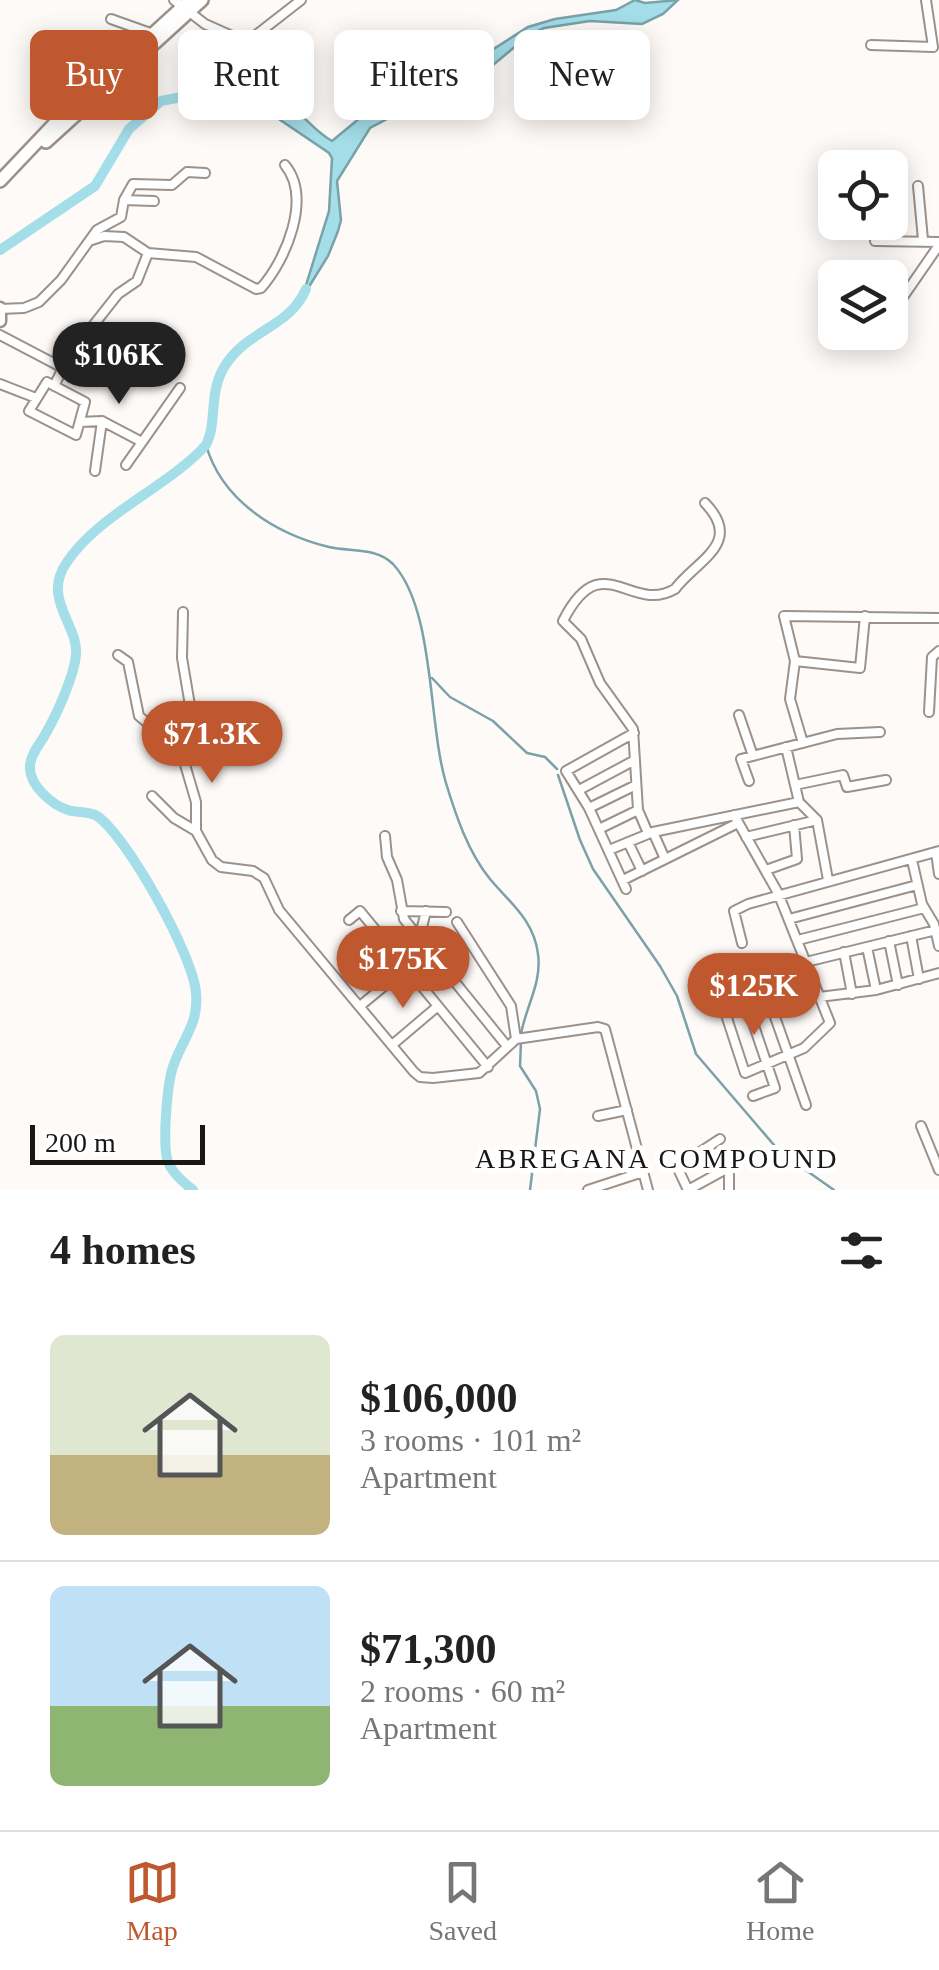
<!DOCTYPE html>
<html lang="en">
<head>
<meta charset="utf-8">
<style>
  body { margin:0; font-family:"Times New Roman",serif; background:#f6f6f6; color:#222; height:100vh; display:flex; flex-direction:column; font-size:38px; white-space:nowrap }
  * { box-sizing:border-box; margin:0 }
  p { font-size:32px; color:#767676 }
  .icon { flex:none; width:55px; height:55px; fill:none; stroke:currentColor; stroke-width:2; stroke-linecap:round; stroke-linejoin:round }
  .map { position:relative; height:1190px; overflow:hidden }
  .panel { display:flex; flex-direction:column; background:#fff; flex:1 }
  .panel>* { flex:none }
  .hud { position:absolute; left:30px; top:30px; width:880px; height:90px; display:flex; gap:20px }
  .buttons { position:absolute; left:818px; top:150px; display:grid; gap:20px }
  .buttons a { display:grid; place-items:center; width:90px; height:90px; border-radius:15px; background:#fff; box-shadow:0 5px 25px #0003; font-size:50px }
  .scale { position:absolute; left:30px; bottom:25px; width:175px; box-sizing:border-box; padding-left:10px; border:5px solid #1a1614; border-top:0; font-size:28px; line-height:35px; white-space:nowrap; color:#1a1614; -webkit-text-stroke:8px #fff; paint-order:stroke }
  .price { position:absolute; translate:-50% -85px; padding:0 22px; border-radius:35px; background:#bf582e; color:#fff; font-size:32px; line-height:65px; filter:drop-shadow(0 2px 5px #0008) }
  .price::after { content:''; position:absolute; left:50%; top:60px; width:30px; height:22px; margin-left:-15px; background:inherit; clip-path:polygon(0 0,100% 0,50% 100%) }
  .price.active { background:#222; color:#fff }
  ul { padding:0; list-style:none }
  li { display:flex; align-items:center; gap:30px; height:250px; padding:0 50px }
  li+li { border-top:2px solid #e0e0e0 }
  li span { display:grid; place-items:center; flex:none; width:280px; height:200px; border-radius:15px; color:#555 }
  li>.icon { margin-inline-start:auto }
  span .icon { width:120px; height:120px; fill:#fffc; stroke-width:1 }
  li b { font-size:42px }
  h2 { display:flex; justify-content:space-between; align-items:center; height:120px; padding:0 50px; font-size:42px }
  .chip { padding:0 35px; border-radius:15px; background:#fff; box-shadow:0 5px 25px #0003; font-size:35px; line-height:90px }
  .chip.active { background:#bf582e; color:#fff }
  .tab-bar { display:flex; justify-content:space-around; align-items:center; height:140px; border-top:2px solid #e0e0e0; background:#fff; font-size:28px; color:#767676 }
  .tab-bar a { display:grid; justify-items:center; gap:5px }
  .tab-bar .active { color:#bf582e }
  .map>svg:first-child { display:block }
  .water { fill:#a3dee9; stroke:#7aa2a9; stroke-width:2.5 }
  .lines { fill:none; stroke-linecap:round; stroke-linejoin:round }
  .stream { stroke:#7aa2a9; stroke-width:2.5 }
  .river { stroke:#a3dee9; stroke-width:10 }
  .street-casing { stroke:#9c918b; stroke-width:12 }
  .secondary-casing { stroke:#9c918b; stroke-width:15 }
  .primary-casing { stroke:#9c918b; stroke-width:16 }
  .street { stroke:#fff; stroke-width:8 }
  .secondary { stroke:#fff; stroke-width:10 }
  .primary { stroke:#fff; stroke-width:11 }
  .labels { text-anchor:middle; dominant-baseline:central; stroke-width:10; stroke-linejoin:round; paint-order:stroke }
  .neighbourhood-label { font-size:28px; letter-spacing:2.5px; fill:#1a1614; stroke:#fff }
</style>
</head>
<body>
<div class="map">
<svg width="939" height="1190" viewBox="0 0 939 1190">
  <rect width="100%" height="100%" fill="#fefaf7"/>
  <path class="water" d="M 635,0 L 645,3 L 678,0 L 663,14 L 642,24 L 590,21 L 544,28 L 529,35 L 475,80 L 412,106 L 370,128 L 337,181 L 341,220 L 338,231 L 328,256 L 302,298 L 329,211 L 332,158 L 329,153 L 252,101 L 238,97 L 184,95 C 225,88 262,82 296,111 C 309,121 317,133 332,141 L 378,103 L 470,64 L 528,27 L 555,19 L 616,10 Z"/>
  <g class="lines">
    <path class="stream" d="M 206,445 C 222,501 276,534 329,547 C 350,552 376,547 393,564 C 435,609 428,724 446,783 C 456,816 468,852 490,879 C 510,903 534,920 538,954 C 542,983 526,1006 521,1034
      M 432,678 L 450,697 L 493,721 L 527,753 L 545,757 L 557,769
      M 558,775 L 580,840 L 593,869 L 660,966 L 677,996 L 696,1054 L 780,1152 L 834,1190
      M 521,1042 L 520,1066 L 536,1091 L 540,1109 L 530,1190"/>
    <path class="river" d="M 0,250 L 95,186 L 129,129 L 161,101 L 197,94
      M 193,1190 C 184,1183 172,1173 168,1162 C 162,1145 167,1081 174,1064 C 183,1038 199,1024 196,993 C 194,957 127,836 97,816 C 89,811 77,813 68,810 C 52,805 29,785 30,767 C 30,754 41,743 46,733 C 57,714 74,676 76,655 C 79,625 41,599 67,562 C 99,514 168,487 206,445 C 217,424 209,394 223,369 C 246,329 289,329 306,289"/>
    <defs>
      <path id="street" d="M 174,0 L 205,24 L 241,40 L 256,35 L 301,0
        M 111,19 L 153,34
        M 871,45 L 933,47 L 926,0
        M 918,186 L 923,240
        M 124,200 L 133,184 L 172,185 L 187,172 L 205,173
        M 92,240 L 104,236 L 124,237 L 148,253 L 196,257 L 256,289 L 261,288 C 286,260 312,198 285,165
        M 875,241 L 939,242
        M 0,309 L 24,308 L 39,302 L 61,280 L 97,230 L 121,217 L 124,200 L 154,201
        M 892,313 L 939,245
        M 0,335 L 63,368 L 54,386
        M 73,351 L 118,294 L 137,281 L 148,253
        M 47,382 L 85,402 L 76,435 L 29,411 Z
        M 0,384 L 36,398
        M 80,422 L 102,421 L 142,442
        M 126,465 L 180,388
        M 95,471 L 102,421
        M 118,655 L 128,662 L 139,716 L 181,751 L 196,802 L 196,831 L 212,860 L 221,867 L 253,871 L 264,878 L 279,910 L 414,1072 L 420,1077 L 433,1078 L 479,1073 L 516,1039 L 598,1027 L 605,1029 L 648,1190
        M 795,661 L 860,668 L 865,616
        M 929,712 L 932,657 L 939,651
        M 739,715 L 753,756
        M 803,743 L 790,699 L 795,661 L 784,616 L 939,618
        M 786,747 L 799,802
        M 181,751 L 195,735 L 182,658 L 183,612
        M 749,781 L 741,759 L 837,734 L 880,732
        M 795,785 L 843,775 L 847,787 L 886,780
        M 579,790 L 635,760
        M 152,796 L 174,818 L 196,831
        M 589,808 L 636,785
        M 599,829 L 638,810
        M 653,832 L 665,859
        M 648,833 L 638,810 L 633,729 L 600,683 L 581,639 L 563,621 C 602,544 630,615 675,589 C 697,560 744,543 705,503
        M 385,836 L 387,857 L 397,880 L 404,919 L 506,1045
        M 746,837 L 817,820
        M 628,842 L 642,871
        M 609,850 L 653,832 L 799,802 L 817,820 L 828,880
        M 936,853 L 939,874
        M 912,860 L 922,904 L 934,924 L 939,946
        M 766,870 L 797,859 L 794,825
        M 623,880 L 738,823
        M 626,889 L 589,808 L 566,771 L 634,733
        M 401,911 L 446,912
        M 789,919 L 917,885
        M 349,920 L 360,911 L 488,1067
        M 457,922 L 511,1006 L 516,1039
        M 911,936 L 919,979
        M 419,939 L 426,911
        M 798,940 L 924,908
        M 889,941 L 898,985
        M 742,943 L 734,911 L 748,904 L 939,851
        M 867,947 L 876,990
        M 844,952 L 852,994
        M 806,962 L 936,930
        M 412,974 L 434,957
        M 819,997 L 876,990 L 939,973
        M 769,1000 L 806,1105
        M 360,1006 L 406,968
        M 748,1008 L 775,1088 L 753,1096
        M 726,1015 L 745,1073 L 804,1048 L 830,1023 L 778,893 L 734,815
        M 392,1045 L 438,1006
        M 598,1116 L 627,1110
        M 921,1126 L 939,1170
        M 722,1158 L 729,1174 L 729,1190
        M 588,1190 L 643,1172
        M 688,1190 L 679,1171 L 680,1165 L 720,1139
        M 688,1190 L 728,1168"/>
      <path id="secondary" d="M 0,308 L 0,321"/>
      <path id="primary" d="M 46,142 L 202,0
        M 0,181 L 55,123 L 190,0"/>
    </defs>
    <use href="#street" class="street-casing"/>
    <use href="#secondary" class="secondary-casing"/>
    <use href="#primary" class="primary-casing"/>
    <use href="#street" class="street"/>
    <use href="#secondary" class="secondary"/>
    <use href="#primary" class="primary"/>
  </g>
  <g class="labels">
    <g class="neighbourhood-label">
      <text x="657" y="1158">ABREGANA COMPOUND</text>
    </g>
  </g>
</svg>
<div class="buttons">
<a><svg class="icon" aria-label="locate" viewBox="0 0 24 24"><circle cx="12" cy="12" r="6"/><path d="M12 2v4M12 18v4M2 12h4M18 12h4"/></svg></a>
<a><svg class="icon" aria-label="layers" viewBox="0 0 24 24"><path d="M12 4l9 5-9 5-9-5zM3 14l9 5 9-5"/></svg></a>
</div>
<div class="scale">200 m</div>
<b class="price active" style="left:119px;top:407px">$106K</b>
<b class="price" style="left:212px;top:786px">$71.3K</b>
<b class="price" style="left:403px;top:1011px">$175K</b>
<b class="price" style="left:754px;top:1038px">$125K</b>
<div class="hud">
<a class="chip active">Buy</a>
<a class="chip">Rent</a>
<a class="chip">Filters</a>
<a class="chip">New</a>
</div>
</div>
<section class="panel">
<h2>4 homes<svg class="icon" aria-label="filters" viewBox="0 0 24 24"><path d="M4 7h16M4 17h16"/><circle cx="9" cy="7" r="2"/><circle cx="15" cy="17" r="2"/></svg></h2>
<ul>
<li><span style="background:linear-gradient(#dfe7d0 60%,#c2b280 0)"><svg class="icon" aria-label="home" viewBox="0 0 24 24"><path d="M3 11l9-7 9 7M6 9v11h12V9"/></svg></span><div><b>$106,000</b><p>3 rooms · 101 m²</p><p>Apartment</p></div></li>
<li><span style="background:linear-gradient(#bfe0f5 60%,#8fb573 0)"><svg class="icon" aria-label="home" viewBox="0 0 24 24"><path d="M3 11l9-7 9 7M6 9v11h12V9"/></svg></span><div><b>$71,300</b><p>2 rooms · 60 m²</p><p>Apartment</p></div></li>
</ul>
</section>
<nav class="tab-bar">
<a class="active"><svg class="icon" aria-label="map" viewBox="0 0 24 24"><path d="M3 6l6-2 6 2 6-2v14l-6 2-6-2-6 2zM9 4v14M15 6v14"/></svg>Map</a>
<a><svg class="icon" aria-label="saved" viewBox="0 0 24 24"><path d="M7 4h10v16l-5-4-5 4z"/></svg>Saved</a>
<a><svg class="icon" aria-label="home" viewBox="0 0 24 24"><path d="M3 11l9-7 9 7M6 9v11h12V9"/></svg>Home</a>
</nav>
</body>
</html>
